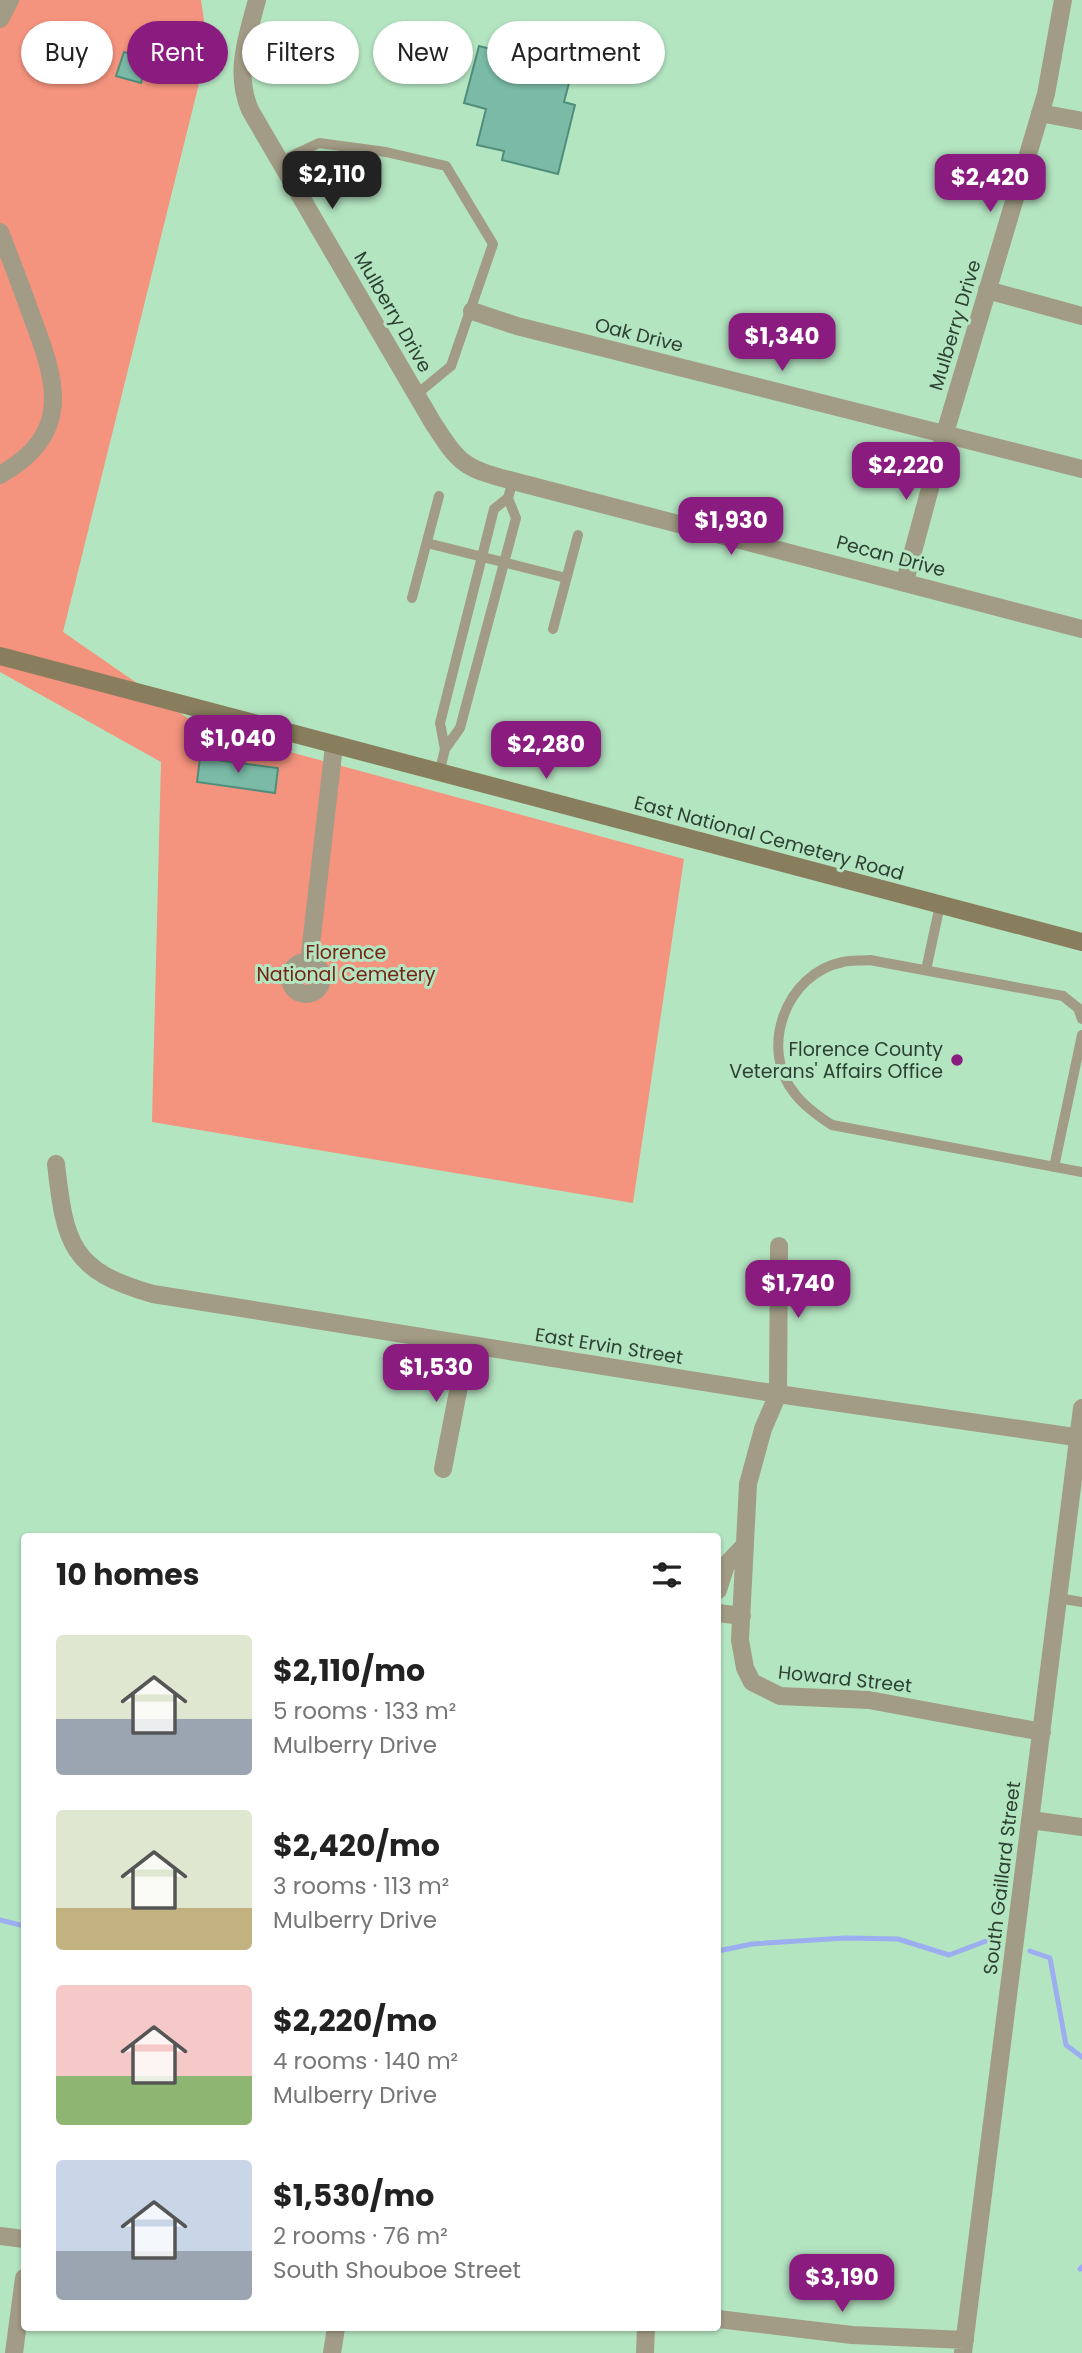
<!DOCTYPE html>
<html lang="en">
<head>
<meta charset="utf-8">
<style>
  body { margin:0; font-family:Poppins,sans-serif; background:#f2f2f2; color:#222; height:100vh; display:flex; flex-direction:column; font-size:26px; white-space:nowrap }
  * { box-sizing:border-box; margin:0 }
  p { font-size:23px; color:#767676 }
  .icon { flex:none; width:38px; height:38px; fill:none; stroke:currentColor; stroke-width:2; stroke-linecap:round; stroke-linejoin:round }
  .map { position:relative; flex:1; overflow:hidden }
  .panel { position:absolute; left:21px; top:1533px; width:700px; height:798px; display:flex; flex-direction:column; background:#fff; border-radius:7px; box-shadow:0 2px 5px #0004 }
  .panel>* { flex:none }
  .banner { position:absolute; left:21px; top:21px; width:700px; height:63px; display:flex; gap:14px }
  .price { position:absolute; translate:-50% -60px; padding:0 16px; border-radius:14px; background:#8b1c7f; color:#fff; font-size:23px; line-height:46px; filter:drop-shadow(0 2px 4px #0008) }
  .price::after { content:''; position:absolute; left:50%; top:42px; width:21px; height:16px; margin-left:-10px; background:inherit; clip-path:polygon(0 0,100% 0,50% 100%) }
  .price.active { background:#222; color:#fff }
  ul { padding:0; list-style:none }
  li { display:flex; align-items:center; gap:21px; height:175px; padding:0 35px }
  li span { display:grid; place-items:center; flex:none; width:196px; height:140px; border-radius:7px; color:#555 }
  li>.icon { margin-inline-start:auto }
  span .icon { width:84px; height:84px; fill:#fffc; stroke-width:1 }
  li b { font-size:30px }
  h2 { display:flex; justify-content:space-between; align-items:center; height:84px; padding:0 35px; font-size:30px }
  .pill { padding:0 24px; border-radius:32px; background:#fff; box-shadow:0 2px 5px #0004; font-size:24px; line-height:63px }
  .pill.active { background:#8b1c7f; color:#fff }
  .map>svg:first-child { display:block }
  .green { fill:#f4937e }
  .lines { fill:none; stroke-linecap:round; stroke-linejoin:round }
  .stream { stroke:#9cadf0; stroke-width:5 }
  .building { fill:#7abaa6; stroke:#4f8e7b; stroke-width:2 }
  .lane { stroke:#a29b85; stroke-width:10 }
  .street { stroke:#a29b85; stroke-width:18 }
  .secondary { stroke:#887e5d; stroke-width:18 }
  .poi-dot { fill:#8b1c7f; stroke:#b4e5c1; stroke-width:2.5 }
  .labels { text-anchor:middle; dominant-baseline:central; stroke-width:6; stroke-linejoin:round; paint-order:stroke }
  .street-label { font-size:19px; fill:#2d4133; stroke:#b4e5c1 }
  .park-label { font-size:19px; fill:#752415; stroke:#b4e5c1 }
  .poi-label { font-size:19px; fill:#2d4133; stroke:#b4e5c1; text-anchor:end }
</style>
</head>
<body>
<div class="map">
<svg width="1082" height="2353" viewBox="0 0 1082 2353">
  <rect width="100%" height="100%" fill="#b4e5c1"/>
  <path class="green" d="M 0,0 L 201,0 L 208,47 L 63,632 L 202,728 L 684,859 L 633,1203 L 152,1122 L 161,762 L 0,672 Z"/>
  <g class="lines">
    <path class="stream" d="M 0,1920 L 24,1926
      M 718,1951 L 752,1944 L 845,1938 L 898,1939 L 949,1955 L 994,1938 L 1000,1940
      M 1030,1951 L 1050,1958 L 1066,2045 L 1082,2057
      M 1080,2269 L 1082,2267"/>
  </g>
  <path class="building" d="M 479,46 L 542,62 L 538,75 L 569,83 L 564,102 L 575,105 L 558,174 L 502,160 L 504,151 L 477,145 L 486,109 L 464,103 Z
    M 124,52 L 147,59 L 141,83 L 116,76 Z
    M 200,758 L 278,768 L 275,793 L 197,782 Z"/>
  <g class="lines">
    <path class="lane" d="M 281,161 L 319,143 L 386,152 L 446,166 L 493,244 L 451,366 L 417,394
      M 427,543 L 566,578
      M 412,598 L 439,496
      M 553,629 L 578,535
      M 445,749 L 460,728 L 516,518 L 508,498 L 513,481
      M 439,774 L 445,749 L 440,723 L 494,509 L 508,498
      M 926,970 L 940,905
      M 1082,1019 L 1078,1008 L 1063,996 L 870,960 C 861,961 851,960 843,962 C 786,973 758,1049 795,1094 C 805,1107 818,1116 832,1125 L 1082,1172
      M 1054,1167 L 1082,1035
      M 1058,1598 L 1082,1602"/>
    <path class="street" d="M 257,0 C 247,38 234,72 250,110 L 433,423 C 460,465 464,468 513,481 L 1082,629
      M 0,19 L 10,0
      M 1040,113 L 1082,121
      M 0,232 C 11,260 22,289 32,317 C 57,383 73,434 0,475
      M 987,290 L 1082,316
      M 472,311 L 517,326 L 1082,469
      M 905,581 L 945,433 L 1046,94 L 1063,0
      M290 978a16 16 0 1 1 32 0a16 16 0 1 1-32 0Z
      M 309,962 L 334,746
      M 56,1164 C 65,1244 71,1271 153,1294 L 778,1394 L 1082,1438
      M 779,1246 L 778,1394 L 763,1429 L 748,1484 L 740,1640 L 745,1668 L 752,1682 L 780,1696 L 869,1700 L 1042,1732
      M 443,1469 L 467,1345
      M 718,1590 L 726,1565 L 745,1545
      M 718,1613 L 742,1616
      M 1031,1820 L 1082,1827
      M 0,2236 L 24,2239
      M 718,2319 L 852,2335 L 965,2340
      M 14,2353 L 24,2278
      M 332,2353 L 336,2328
      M 645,2353 L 646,2328
      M 963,2353 L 1082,1408"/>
    <path class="secondary" d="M 0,656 L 1082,942"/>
  </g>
  <circle class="poi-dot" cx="957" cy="1060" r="7"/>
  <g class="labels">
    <g class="street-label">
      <text transform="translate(393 312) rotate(60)">Mulberry Drive</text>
      <text transform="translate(955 325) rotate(-73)">Mulberry Drive</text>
      <text transform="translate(639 335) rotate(14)">Oak Drive</text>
      <text transform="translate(891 556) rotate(15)">Pecan Drive</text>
      <text transform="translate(769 838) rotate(15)">East National Cemetery Road</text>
      <text transform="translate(609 1346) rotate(9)">East Ervin Street</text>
      <text transform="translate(845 1679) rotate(6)">Howard Street</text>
      <text transform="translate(1002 1878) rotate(-83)">South Gaillard Street</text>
    </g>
    <g class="park-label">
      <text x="346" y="952">Florence<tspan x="346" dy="22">National Cemetery</tspan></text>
    </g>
    <g class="poi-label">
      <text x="943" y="1049">Florence County<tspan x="943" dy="22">Veterans' Affairs Office</tspan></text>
    </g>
  </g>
</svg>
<b class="price active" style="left:332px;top:211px">$2,110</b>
<b class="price" style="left:990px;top:214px">$2,420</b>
<b class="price" style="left:782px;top:373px">$1,340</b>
<b class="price" style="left:906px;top:502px">$2,220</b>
<b class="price" style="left:731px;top:557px">$1,930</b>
<b class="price" style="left:238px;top:775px">$1,040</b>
<b class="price" style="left:546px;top:781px">$2,280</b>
<b class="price" style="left:798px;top:1320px">$1,740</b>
<b class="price" style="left:436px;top:1404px">$1,530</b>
<b class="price" style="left:842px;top:2314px">$3,190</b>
<div class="banner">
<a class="pill">Buy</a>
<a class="pill active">Rent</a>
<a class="pill">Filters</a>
<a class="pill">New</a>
<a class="pill">Apartment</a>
</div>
<section class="panel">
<h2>10 homes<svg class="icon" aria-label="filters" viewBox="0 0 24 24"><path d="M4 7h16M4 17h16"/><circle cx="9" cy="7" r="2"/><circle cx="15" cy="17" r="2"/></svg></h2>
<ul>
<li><span style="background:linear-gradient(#dfe7d0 60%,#9aa5b1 0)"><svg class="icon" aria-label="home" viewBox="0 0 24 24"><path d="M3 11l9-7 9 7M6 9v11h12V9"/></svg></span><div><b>$2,110/mo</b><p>5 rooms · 133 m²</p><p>Mulberry Drive</p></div></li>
<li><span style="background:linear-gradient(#dfe7d0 70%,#c2b280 0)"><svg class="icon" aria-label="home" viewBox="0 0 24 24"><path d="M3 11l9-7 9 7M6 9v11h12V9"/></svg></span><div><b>$2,420/mo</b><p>3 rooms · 113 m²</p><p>Mulberry Drive</p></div></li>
<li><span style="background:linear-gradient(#f6c9c9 65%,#8fb573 0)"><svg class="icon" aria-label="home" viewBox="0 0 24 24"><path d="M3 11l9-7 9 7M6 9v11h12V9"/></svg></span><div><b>$2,220/mo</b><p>4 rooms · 140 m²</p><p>Mulberry Drive</p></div></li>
<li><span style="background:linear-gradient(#c9d6e8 65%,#9aa5b1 0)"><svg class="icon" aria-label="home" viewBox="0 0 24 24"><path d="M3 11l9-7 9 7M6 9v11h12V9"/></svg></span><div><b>$1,530/mo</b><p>2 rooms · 76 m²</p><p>South Shouboe Street</p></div></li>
</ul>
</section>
</div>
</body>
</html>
